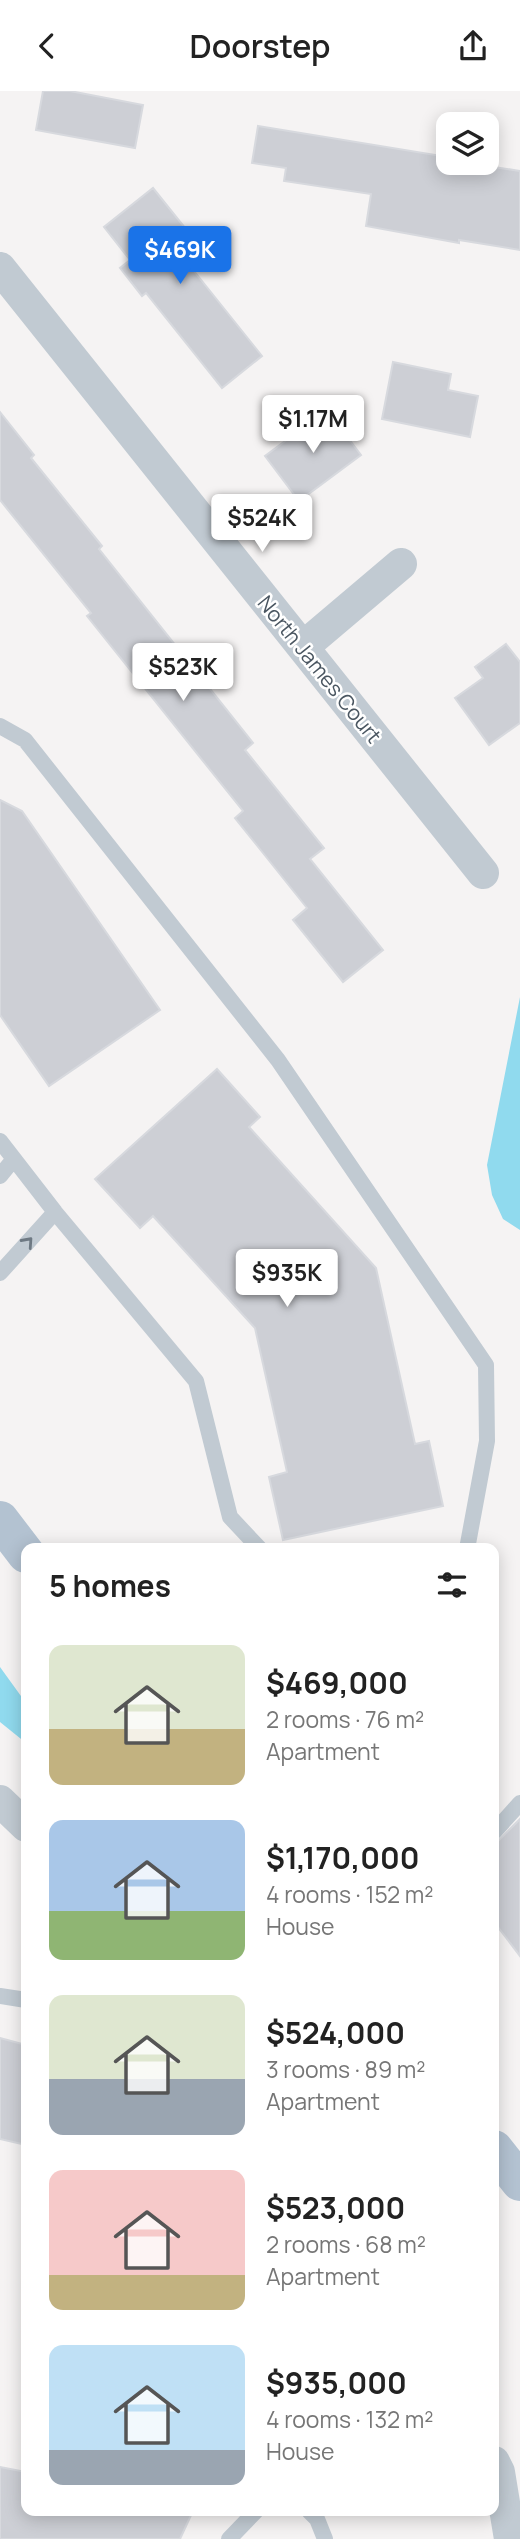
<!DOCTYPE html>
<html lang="en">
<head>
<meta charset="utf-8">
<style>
  body { margin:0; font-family:Manrope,sans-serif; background:#f2f2f2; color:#222; height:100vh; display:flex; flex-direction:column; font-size:26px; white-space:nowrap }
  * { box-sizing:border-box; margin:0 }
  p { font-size:23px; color:#767676 }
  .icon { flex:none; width:38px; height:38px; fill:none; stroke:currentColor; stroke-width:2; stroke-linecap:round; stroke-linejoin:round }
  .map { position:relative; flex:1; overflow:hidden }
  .drawer { position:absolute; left:21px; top:1452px; width:478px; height:973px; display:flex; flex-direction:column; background:#fff; border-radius:14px; box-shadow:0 4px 18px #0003 }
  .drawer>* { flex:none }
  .controls { position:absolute; left:436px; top:21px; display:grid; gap:14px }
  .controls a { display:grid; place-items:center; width:63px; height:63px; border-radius:14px; background:#fff; box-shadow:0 4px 18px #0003; font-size:35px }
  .price { position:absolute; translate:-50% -60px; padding:0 16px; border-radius:7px; background:#fff; color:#222; font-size:23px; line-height:46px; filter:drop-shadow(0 2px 4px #0008) }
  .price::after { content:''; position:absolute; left:50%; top:42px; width:21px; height:16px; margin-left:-10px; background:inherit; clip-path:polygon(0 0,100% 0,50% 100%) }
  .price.selected { background:#1a73e8; color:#fff }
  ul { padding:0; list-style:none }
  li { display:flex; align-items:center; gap:21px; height:175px; padding:0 28px }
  li span { display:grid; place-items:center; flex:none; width:196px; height:140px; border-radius:14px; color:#555 }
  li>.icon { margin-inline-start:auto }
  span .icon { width:84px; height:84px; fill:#fffc; stroke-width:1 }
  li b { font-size:30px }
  h2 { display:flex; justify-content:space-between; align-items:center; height:84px; padding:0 28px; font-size:30px }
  header { display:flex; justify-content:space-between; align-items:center; height:91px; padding:0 28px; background:#fff; font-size:32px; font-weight:600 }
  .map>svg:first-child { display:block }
  .water { fill:#90daee }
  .building { fill:#cdcfd5; stroke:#d7d9de; stroke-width:2 }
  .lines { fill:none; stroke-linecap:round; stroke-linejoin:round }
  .service { stroke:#c1cad2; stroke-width:16 }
  .minor { stroke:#c1cad2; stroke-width:32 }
  .primary { stroke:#b3c2d1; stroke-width:38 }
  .oneway { stroke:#6e7983 }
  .labels { text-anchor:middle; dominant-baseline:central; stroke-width:5; stroke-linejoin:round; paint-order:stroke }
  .street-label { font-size:21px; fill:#4a5661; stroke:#fff }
</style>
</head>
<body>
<header><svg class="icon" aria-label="back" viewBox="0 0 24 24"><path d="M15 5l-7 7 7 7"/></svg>Doorstep<svg class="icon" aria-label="share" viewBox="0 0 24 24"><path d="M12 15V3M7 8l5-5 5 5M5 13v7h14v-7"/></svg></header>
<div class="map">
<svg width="520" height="2448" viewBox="0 0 520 2448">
  <rect width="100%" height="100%" fill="#f5f3f3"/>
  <path class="water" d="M 520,906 L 520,1139 L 503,1128 L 492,1104 L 487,1074 Z
    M 0,1576 L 26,1612 L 26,1652 L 0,1631 Z"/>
  <path class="building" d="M 43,0 L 70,0 L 143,14 L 135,57 L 36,39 Z
    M 258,35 L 448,66 L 448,72 L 469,72 L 520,80 L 520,159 L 459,149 L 459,152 L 366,135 L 371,103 L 284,90 L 286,77 L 252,72 Z
    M 153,97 L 202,158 L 186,170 L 262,265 L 222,297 L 146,202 L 142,205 L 120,177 L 130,169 L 104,136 Z
    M 393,271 L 451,283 L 448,299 L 478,305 L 470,346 L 382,328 Z
    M 327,319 L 361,364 L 299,410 L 265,365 Z
    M 0,321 L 34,364 L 31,367 L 102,455 L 99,458 L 253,652 L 245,659 L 324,757 L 310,768 L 383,859 L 343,891 L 293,829 L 307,817 L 235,727 L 243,720 L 87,525 L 91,522 L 0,409 Z
    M 506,553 L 520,571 L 520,632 L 489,654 L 455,607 L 483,587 L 475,576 Z
    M 0,709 L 22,720 L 160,919 L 49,995 L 0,924 Z
    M 217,978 L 260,1026 L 249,1036 L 376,1177 L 415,1353 L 429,1350 L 443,1415 L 283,1449 L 269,1386 L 287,1381 L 255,1237 L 153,1125 L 140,1137 L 95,1088 Z
    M 520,1728 L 520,1865 L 494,1831 L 494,1767 L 497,1751 Z
    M 0,1947 L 26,1954 L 26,2054 L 0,2048 Z
    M 0,2376 L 26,2381 L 26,2420 L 193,2420 L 180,2448 L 0,2448 Z"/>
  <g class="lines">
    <path class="service" d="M 0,635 L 25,649 L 278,969 L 486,1274 L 487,1350 L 467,1458
      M 0,1050 L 55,1121 L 196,1290 L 230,1426 L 260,1458
      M 0,1085 L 13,1069
      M 0,1182 L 55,1121
      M 494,1741 L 520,1712
      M 0,1905 L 26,1909
      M 309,2420 L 317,2428 L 325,2448
      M 229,2448 L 256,2420"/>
    <path class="minor" d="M 0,177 L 483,782
      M 303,556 L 401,473
      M 0,1710 L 26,1735
      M 494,2371 L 499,2381 L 510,2448"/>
    <path class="primary" d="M 0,1429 L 26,1463
      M 494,2058 L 520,2091"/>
  </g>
  <defs><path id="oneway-chevron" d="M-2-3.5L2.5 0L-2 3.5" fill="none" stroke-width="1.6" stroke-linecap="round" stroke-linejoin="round" transform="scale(1.75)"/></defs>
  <use class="oneway" href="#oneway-chevron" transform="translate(28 1151) rotate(-48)"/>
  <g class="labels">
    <g class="street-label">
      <text transform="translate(320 578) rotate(51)">North James Court</text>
    </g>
  </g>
</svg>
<div class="controls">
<a><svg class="icon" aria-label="layers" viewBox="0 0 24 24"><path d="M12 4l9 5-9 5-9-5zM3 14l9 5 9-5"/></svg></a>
</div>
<b class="price selected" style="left:180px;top:195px">$469K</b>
<b class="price" style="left:313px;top:364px">$1.17M</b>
<b class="price" style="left:262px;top:463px">$524K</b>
<b class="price" style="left:183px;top:612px">$523K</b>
<b class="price" style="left:287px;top:1218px">$935K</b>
<section class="drawer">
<h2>5 homes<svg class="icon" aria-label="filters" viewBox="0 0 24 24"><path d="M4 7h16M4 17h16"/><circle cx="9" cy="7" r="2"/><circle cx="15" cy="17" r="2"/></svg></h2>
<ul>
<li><span style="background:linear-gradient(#dfe7d0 60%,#c2b280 0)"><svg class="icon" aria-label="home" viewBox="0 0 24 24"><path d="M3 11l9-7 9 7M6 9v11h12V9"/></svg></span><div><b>$469,000</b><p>2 rooms · 76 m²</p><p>Apartment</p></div></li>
<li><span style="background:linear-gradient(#a9c7e8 65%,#8fb573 0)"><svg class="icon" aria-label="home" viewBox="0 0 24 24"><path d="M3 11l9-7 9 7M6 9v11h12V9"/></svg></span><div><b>$1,170,000</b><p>4 rooms · 152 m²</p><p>House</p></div></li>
<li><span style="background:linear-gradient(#dfe7d0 60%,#9aa5b1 0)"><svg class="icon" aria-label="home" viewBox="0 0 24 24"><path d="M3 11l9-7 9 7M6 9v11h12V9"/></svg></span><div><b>$524,000</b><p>3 rooms · 89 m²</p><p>Apartment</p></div></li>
<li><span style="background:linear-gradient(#f6c9c9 75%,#c2b280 0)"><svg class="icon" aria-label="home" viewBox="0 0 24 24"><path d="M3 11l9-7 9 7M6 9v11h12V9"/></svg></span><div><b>$523,000</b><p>2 rooms · 68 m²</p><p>Apartment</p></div></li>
<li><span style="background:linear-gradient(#bfe0f5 75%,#9aa5b1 0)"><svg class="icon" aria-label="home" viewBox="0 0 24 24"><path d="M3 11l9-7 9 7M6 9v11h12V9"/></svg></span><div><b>$935,000</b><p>4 rooms · 132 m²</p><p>House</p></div></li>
</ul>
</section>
</div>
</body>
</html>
